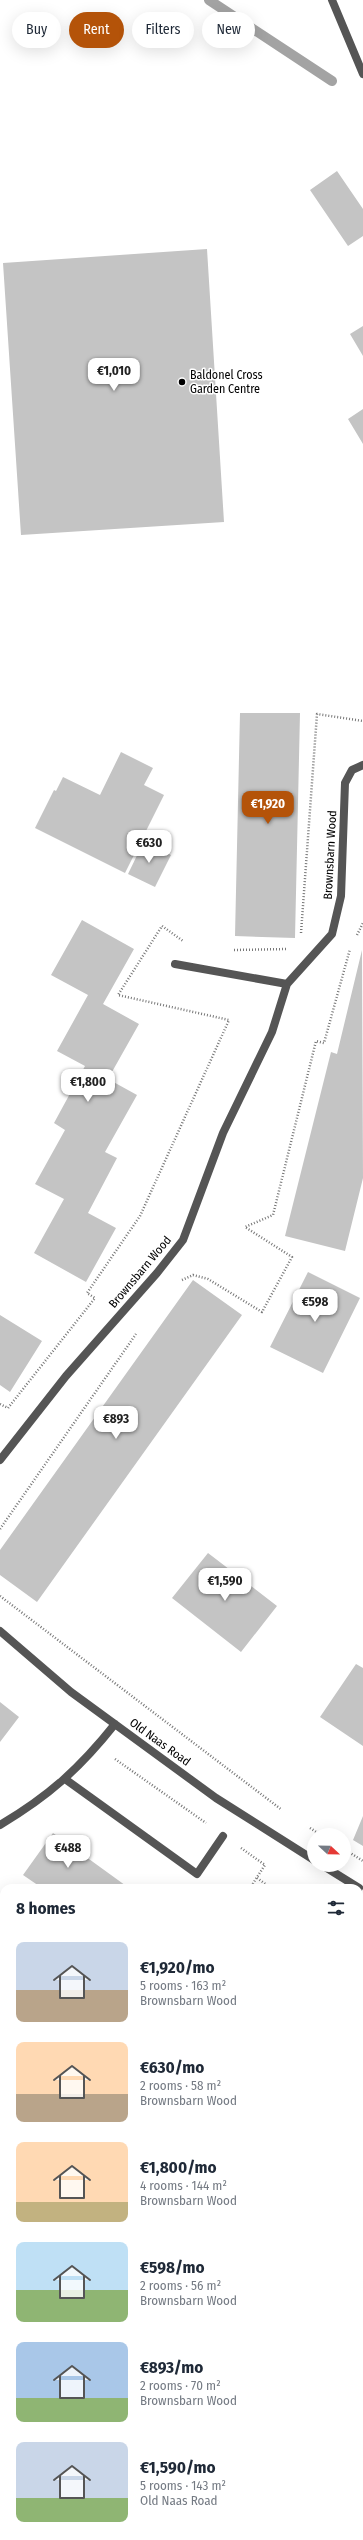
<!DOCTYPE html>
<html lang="en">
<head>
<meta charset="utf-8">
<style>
  body { margin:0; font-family:"Fira Sans Condensed",sans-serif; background:#f2f2f3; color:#1f2937; height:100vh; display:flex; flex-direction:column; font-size:15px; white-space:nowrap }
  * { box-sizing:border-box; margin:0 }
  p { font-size:13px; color:#747a83 }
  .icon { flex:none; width:22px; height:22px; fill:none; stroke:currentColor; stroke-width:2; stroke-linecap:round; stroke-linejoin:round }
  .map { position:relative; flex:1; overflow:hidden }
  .drawer { position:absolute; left:0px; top:1884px; width:363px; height:656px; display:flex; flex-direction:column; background:#fff; border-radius:12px 12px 0 0; box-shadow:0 4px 16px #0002 }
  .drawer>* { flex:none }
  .top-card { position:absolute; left:12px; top:12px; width:339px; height:36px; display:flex; gap:8px }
  .needle { width:26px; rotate:112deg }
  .controls { position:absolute; left:307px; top:1828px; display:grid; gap:8px }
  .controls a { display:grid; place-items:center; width:44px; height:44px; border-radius:50%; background:#fff; box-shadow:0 4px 16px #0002; font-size:20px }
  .price { position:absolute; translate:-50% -34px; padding:0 9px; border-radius:8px; background:#fff; color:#222; font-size:13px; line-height:26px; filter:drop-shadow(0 1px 2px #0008) }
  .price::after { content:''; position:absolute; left:50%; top:24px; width:12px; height:9px; margin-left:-6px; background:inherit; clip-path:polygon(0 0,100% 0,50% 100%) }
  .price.selected { background:#b45309; color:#fff }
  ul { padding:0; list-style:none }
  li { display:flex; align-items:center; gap:12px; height:100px; padding:0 16px }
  li span { display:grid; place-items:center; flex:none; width:112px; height:80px; border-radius:8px; color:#555 }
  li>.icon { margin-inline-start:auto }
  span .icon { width:48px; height:48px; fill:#fffc; stroke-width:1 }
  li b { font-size:17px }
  h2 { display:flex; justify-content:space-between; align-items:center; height:48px; padding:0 16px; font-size:17px }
  .pill { padding:0 14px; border-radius:18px; background:#fff; box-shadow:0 4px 16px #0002; font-size:14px; line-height:36px }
  .pill.selected { background:#b45309; color:#fff }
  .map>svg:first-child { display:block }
  .green { fill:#dcdcdc }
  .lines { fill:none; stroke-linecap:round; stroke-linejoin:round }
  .stream { stroke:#a3a3a3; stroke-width:10 }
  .building { fill:#c4c4c4 }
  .path { stroke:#777; stroke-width:2.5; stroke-dasharray:1 2; stroke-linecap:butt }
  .service { stroke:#555; stroke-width:8 }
  .minor { stroke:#555; stroke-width:8 }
  .poi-dot { fill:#000; stroke:#fff; stroke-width:1.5 }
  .labels { text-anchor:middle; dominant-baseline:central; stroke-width:3; stroke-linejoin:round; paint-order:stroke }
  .poi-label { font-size:12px; fill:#000; stroke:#fff; text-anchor:start }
  .street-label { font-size:12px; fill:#000; stroke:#fff }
</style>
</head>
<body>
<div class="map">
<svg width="363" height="2540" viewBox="0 0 363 2540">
  <rect width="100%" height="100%" fill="#fff"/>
  <path class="green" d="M 363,2332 L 363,2540 L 0,2540 L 0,2483 L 4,2482 L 4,2536 L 359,2536 L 359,2338 Z"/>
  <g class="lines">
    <path class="stream" d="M 209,0 L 332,81"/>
  </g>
  <path class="building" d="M 337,171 L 363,209 L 363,236 L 348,246 L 310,190 Z
    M 207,249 L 224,522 L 21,535 L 3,263 Z
    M 363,326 L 363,356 L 350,334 Z
    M 363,409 L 363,444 L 348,419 Z
    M 240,713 L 300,713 L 295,938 L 235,936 Z
    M 121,752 L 153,768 L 144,785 L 164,795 L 125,873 L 35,828 L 54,790 L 56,791 L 63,777 L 100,795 Z
    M 144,841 L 171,855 L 155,887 L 128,874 Z
    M 82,920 L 134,949 L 103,1004 L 139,1024 L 108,1079 L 137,1095 L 105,1152 L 117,1158 L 88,1213 L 116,1228 L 86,1282 L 34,1253 L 64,1199 L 35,1184 L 65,1130 L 54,1123 L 85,1066 L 57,1051 L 88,995 L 51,975 Z
    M 362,950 L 363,1178 L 345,1251 L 285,1236 L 331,1052 L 337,1054 Z
    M 308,1272 L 360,1298 L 323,1373 L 270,1347 Z
    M 193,1280 L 242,1315 L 37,1602 L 0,1575 L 0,1550 Z
    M 0,1315 L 42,1341 L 10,1392 L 0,1385 Z
    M 208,1553 L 277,1606 L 241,1652 L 172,1598 Z
    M 356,1664 L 363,1668 L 363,1746 L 320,1717 Z
    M 0,1702 L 19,1717 L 0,1742 Z
    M 363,1816 L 363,1846 L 353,1840 Z
    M 53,1833 L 129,1888 L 42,1888 L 23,1875 Z
    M 0,1914 L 4,1928 L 4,1964 L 0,1965 Z
    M 359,1968 L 363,1970 L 363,2042 L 359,2040 Z
    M 4,2085 L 4,2142 L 0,2144 L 0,2086 Z
    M 359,2467 L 363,2467 L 363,2524 L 359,2524 Z
    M 15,2536 L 69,2536 L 70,2540 L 16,2540 Z
    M 76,2536 L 111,2536 L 112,2540 L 77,2540 Z"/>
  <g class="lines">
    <path class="path" d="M 301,933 L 317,714 L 363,721
      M 357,935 L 363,923
      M 234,950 L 287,949
      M 182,1280 L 193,1275 L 208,1279 L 262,1312 L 292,1257 L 245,1227 L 273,1215 L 316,1041 L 324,1043 L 350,949
      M 0,1404 L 8,1408 L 95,1298 L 87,1293 L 140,1216 L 229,1020 L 118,995 L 162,926 L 183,941
      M 0,1529 L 136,1334
      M 0,1596 L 282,1810
      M 115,1759 L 206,1823
      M 310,1828 L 321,1835
      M 241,1848 L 265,1865 L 250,1888
      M 344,1849 L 363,1861
      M 257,1878 L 271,1888
      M 0,2501 L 4,2501
      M 288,2536 L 291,2540"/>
    <path class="service" d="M 332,0 L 363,74
      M 359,2410 L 363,2409"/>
    <path class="minor" d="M 175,964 L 287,984
      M 0,1460 L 66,1376 L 157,1273 L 183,1240 L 223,1133 L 272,1032 L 287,984 L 332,934 L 341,896 L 345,783 L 352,770 L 363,765
      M 0,1631 L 71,1692 L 216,1798 L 314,1860
      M 65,1779 L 197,1874 L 223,1836
      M 0,1825 C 49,1796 80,1768 115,1724
      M 322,1865 L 359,1888
      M 359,2183 L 363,2186
      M 0,2210 L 4,2209
      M 0,2287 L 4,2299
      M 359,2291 L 363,2289
      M 359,2298 L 363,2306"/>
  </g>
  <circle class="poi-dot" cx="182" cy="382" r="4"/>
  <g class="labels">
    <g class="poi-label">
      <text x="190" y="375">Baldonel Cross<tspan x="190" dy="14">Garden Centre</tspan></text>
    </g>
    <g class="street-label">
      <text transform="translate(330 855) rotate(-87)">Brownsbarn Wood</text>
      <text transform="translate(140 1272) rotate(-50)">Brownsbarn Wood</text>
      <text transform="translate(160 1742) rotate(36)">Old Naas Road</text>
    </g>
  </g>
</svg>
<div class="controls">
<a><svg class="needle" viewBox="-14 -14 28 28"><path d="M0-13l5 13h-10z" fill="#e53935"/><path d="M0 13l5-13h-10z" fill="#747a83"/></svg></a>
</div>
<b class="price" style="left:114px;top:392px">€1,010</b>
<b class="price selected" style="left:268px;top:825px">€1,920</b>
<b class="price" style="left:149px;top:864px">€630</b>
<b class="price" style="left:88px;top:1103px">€1,800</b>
<b class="price" style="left:315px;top:1323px">€598</b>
<b class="price" style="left:116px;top:1440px">€893</b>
<b class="price" style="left:225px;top:1602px">€1,590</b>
<b class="price" style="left:68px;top:1869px">€488</b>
<div class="top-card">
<a class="pill">Buy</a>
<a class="pill selected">Rent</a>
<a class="pill">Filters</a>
<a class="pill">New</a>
</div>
<section class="drawer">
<h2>8 homes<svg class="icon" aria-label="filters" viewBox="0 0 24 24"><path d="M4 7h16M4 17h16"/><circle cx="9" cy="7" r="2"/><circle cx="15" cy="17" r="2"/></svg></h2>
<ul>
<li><span style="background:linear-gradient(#c9d6e8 60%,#b9a48a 0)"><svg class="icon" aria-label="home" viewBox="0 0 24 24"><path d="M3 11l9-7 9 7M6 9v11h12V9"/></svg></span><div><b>€1,920/mo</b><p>5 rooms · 163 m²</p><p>Brownsbarn Wood</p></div></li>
<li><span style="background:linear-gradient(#ffd9b3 65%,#b9a48a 0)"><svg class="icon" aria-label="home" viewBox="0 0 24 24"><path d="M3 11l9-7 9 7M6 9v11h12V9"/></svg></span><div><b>€630/mo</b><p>2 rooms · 58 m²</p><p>Brownsbarn Wood</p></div></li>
<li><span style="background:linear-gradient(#ffd9b3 75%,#c2b280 0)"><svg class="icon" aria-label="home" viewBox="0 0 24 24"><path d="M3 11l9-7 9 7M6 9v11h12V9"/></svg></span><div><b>€1,800/mo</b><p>4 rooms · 144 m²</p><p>Brownsbarn Wood</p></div></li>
<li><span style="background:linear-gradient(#bfe0f5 60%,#8fb573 0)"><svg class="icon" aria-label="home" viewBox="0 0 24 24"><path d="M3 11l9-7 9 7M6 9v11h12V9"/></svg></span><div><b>€598/mo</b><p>2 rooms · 56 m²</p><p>Brownsbarn Wood</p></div></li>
<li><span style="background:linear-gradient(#a9c7e8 70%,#8fb573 0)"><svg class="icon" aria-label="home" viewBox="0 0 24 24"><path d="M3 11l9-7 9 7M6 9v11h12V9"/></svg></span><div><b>€893/mo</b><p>2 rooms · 70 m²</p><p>Brownsbarn Wood</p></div></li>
<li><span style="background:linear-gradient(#c9d6e8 70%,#8fb573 0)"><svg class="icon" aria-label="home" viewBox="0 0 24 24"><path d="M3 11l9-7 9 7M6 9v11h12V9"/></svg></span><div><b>€1,590/mo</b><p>5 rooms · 143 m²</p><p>Old Naas Road</p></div></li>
</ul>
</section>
</div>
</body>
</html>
